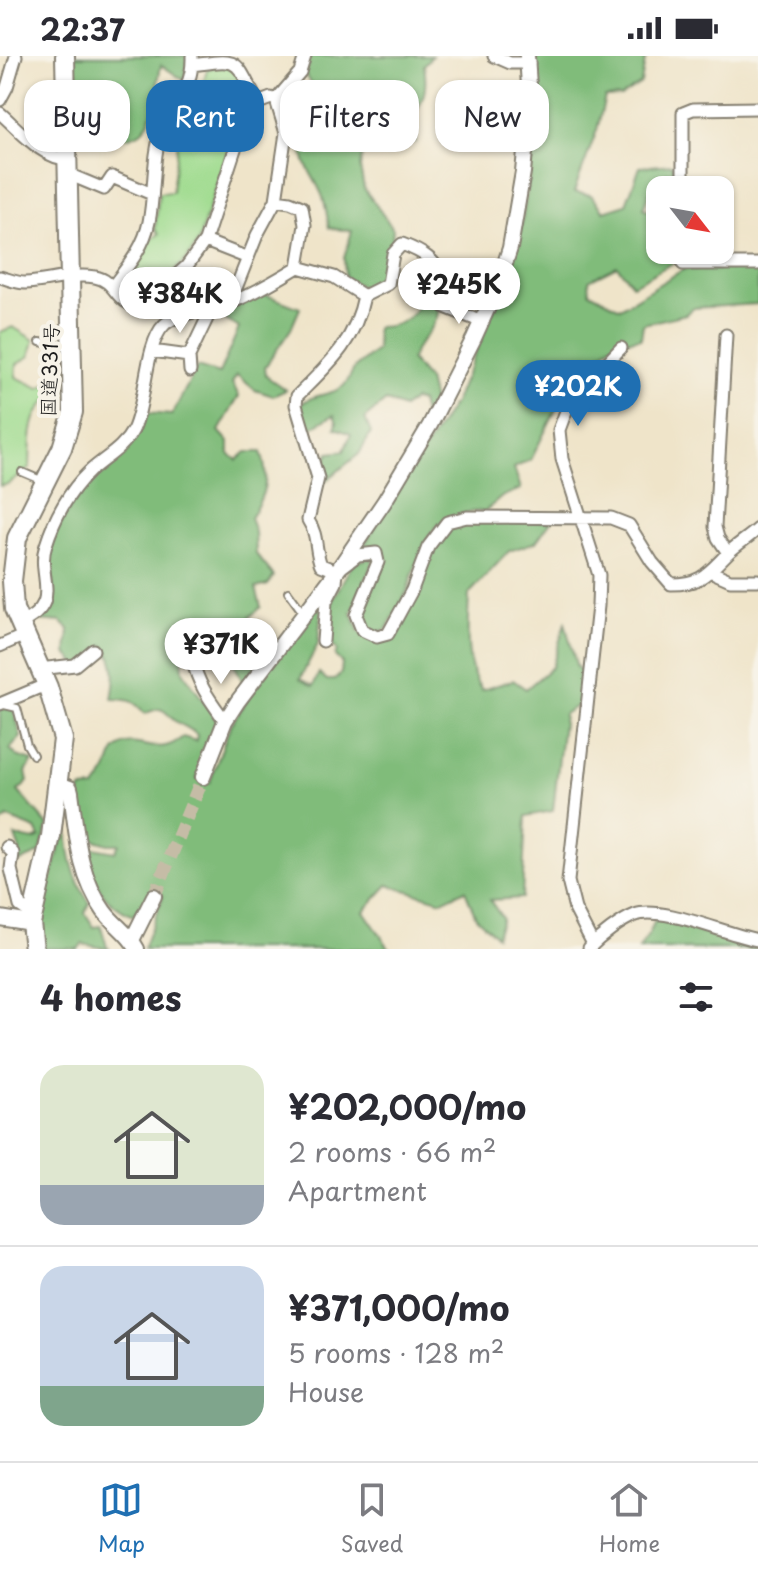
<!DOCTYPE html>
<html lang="en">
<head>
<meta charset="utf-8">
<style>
  body { margin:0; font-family:"Playpen Sans","Klee One",sans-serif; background:#f2f2f3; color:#2b2b33; height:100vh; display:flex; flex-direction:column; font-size:30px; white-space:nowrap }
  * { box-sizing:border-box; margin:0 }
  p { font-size:26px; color:#7c7c81 }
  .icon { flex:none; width:44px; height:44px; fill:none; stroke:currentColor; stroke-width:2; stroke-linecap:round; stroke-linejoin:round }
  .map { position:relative; height:893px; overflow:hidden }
  .details { display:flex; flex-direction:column; background:#fff; flex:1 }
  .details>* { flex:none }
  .hud { position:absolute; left:24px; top:24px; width:710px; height:72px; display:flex; gap:16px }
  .needle { width:52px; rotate:121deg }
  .tools { position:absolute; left:646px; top:120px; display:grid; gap:16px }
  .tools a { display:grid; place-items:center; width:88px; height:88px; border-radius:16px; background:#fff; box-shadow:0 2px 6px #0004; font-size:40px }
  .price { position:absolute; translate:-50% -68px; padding:0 18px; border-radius:28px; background:#fff; color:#222; font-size:26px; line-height:52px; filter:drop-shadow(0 2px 4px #0008) }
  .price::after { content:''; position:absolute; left:50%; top:48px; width:24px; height:18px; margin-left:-12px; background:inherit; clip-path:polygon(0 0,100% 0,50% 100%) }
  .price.selected { background:#1f6fb2; color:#fff }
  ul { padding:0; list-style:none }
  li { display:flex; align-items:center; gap:24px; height:200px; padding:0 40px }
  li+li { border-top:2px solid #e1e1e2 }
  li span { display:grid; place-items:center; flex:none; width:224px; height:160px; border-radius:24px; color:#555 }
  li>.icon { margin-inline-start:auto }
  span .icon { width:96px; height:96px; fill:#fffc; stroke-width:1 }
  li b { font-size:34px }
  h2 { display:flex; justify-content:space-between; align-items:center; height:96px; padding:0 40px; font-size:34px }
  .tag { padding:0 28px; border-radius:24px; background:#fff; box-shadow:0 2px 6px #0004; font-size:28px; line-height:72px }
  .tag.selected { background:#1f6fb2; color:#fff }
  .status { display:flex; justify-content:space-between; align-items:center; height:56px; padding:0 40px; background:#fff; direction:ltr }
  .status svg { height:22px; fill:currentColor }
  .tabs { display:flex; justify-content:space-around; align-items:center; height:112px; border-top:2px solid #e1e1e2; background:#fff; font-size:22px; color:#7c7c81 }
  .tabs a { display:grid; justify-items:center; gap:4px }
  .tabs .selected { color:#1f6fb2 }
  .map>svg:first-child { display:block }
  .green { fill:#a0dc90; stroke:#5e7c56; stroke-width:2 }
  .forest { fill:#80bc7a; stroke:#4e6c4b; stroke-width:2 }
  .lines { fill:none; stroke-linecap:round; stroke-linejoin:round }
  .tertiary-tunnel { stroke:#c5bca6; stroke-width:14; stroke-dasharray:14 7; stroke-linecap:butt }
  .service-casing { stroke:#868072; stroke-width:10 }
  .minor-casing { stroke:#868072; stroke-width:15 }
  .tertiary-casing { stroke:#868072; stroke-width:18 }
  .trunk-casing { stroke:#868072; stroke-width:22 }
  .service { stroke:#fff; stroke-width:6 }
  .minor { stroke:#fff; stroke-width:11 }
  .tertiary { stroke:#fff; stroke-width:14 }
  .trunk { stroke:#fff; stroke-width:18 }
  .labels { text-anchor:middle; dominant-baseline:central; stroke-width:8; stroke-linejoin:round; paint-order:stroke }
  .street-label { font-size:20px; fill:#1c1c1c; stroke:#f7f3e8 }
</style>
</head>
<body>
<div class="status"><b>22:37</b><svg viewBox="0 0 49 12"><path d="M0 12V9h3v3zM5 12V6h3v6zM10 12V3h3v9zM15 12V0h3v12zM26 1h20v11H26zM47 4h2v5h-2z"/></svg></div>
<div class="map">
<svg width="758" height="893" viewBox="0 0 758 893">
  <rect width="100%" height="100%" fill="#f7f3e8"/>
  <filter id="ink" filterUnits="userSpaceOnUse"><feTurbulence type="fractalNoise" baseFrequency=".0125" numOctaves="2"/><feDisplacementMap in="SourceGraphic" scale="16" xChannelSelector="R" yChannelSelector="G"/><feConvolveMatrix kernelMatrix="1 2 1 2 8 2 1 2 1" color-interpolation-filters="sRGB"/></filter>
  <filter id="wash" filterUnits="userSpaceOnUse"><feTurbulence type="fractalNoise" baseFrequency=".006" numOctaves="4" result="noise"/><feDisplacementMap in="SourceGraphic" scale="32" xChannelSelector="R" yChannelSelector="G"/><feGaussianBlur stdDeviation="1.8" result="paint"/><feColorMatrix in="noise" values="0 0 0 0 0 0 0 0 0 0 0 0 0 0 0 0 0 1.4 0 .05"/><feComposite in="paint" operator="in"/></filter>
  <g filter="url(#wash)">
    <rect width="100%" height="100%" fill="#efe4c9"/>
    <path class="green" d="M 225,8 L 232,10 L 251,45 L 236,70 L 198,186 L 186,204 L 155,232 L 143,239 L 133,242 L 121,234 L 120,229 L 148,186 L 159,178 L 155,173 L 159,137 L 172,136 L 179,74 L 196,50 L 211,58 L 222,38 L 204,26 L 207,13 Z
      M 13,271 L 34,284 L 30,300 L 17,308 L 16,321 L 39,332 L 66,319 L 65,335 C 28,348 31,378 30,412 L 8,428 L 0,430 L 0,276 Z"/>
    <path class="forest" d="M 73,0 L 187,0 L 185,25 L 161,9 C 149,76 154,90 78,79 Z
      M 309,0 L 432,0 L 424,9 C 427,27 426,43 414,57 L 416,86 L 362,97 L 360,112 L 364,132 L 393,173 L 392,189 L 384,224 L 367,234 L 345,221 L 344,202 L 352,175 L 329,172 C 327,161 326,149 322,139 C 314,119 301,109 302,85 L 289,74 L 303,69 L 319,45 L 314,31 L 304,17 Z
      M 534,0 L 646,0 L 641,27 L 621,40 L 605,41 L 597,74 L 574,136 L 591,139 L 604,155 L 626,148 L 640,111 L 672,108 L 674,115 L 656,121 L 643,152 L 660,160 L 660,194 L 676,194 L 676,205 L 633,229 L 617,210 L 589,224 L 590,236 L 620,252 L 684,213 L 758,213 L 758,248 L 692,252 L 686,258 L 643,268 L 641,282 L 615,286 L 584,313 L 562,341 L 531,404 L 514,412 L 521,433 L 503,440 L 485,455 C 430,456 425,484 409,529 C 404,545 394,559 386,574 L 375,576 L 365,569 L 359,556 L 382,505 L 378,492 L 362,492 L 455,345 L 504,228 L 520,177 L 530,117 L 535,61 L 536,12 Z
      M 423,205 L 433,210 C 442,231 444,258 428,277 C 420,287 416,291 411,304 L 428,324 L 433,345 L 424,359 L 421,346 L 414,344 L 403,352 L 386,345 L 365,362 L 371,377 L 359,398 L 323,427 L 323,408 L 329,397 L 344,395 L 351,378 L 335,372 L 337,367 L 334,359 L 307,374 L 300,349 C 311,338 330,340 342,331 C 350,326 350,315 357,310 C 364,304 370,300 377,293 L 376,271 C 420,271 424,242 423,205 Z
      M 261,237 L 300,252 L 291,273 L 265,311 L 266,320 L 286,334 L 273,340 L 255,334 L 237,319 L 232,327 L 239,340 L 219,375 L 229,386 L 229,398 L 237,404 L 246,396 L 261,396 C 270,423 265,439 250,462 L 255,476 L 256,498 L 274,520 L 268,529 L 256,532 L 261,551 L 242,568 L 243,581 L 255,612 L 243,627 C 231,596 218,588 191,570 L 181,580 L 183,615 L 219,668 L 197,722 L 210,726 L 230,670 L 265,616 L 322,545 L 318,588 L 300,623 L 313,630 L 319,617 L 327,624 L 335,624 L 341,617 L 342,607 L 335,600 L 337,594 L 328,585 L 330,548 L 353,507 L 372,501 L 373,505 L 352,557 L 359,576 L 389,583 C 404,550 431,468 470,464 C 496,461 525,464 551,465 L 536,486 L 509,495 L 469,538 C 468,568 463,610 482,634 L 513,624 L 526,633 L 552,611 L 565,567 L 577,612 L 584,615 L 580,648 L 564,658 L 553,755 L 526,760 L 522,842 L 490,844 L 502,862 L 496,880 L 476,861 L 465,834 L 442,845 L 388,829 L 364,855 L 390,893 L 143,893 L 163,840 L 152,836 L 133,860 C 97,844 94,823 83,790 L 115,796 L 119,788 L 108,788 L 79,779 L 78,741 L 81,733 L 95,732 C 98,727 103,722 106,716 C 111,709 110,699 117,693 C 137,676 153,705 183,681 L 196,685 L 197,679 C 191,673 187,672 180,668 C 163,660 169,646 145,658 C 135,645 129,643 112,643 C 116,622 117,606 104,589 L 99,597 L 79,611 L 67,598 L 69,573 L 61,566 L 37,564 L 50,553 L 54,536 L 49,498 L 56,476 L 73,446 L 96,417 L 120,399 L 135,381 L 144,357 L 172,359 L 197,311 L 219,318 L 239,272 L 226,264 L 226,253 Z
      M 0,652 L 14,654 L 21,681 L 10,693 L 17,700 L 33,705 L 26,716 L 28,726 L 18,735 L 48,769 L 40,797 L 17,807 L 20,794 L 15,780 L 34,784 L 40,781 L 36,773 L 8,762 L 1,767 L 0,775 Z
      M 67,760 C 67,792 71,820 90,847 L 85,857 L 94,871 L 101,870 L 107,891 L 110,893 L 82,888 L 78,893 L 39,892 C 35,865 42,847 51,823 C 58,802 61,780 67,760 Z
      M 655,864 L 669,866 L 757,893 L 639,893 L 650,876 Z"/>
  </g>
  <g filter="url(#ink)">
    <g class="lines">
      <path class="tertiary-tunnel" d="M 154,840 L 203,721"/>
      <defs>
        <path id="service" d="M 40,286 L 70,291
          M 22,416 L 41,424
          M 288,536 L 304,558
          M 4,649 L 17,652 L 27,689 L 33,699"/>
        <path id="minor" d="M 494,0 L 510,7 L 529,7
          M 192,9 C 243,2 234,3 258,47
          M 0,44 L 7,31 L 16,0
          M 276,44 L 300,16 L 305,0
          M 0,57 C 19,73 42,103 68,103
          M 68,118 L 104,133 L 112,121 L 152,138
          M 683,134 L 683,57 L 693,53 L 758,52
          M 276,144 L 290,146 L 302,151 L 305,169 L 298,211
          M 205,185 L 248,202
          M 683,194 L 683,208 L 758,208
          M 186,211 C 184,236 193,239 212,252 L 189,300 L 190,315
          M 0,221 C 8,223 17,227 25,227 C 48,226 71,217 95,221 C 118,225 114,250 141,249 L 147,245 L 186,211 L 205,185 L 236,90 L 250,57 L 258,47 L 271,42 L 276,44 L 286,77 L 276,144 L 257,179 L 230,247
          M 113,230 C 128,210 144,191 149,166 C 155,137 152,100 162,73 C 174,43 193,36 192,0
          M 364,240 L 388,228 L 393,198 L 402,188 C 420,195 439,204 442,225 C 444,234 442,242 445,251 L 482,266
          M 726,279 L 715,471 L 718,482 L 728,497
          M 152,295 L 189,300
          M 712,516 L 730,524 L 758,524
          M 19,568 C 66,547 35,520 46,489 C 54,463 69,435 89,416 C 104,402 123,393 133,374 C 146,348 145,288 164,269 C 177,256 215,253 233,246 C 256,236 277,224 298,211 L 334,221 L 364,240 C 355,286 329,308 297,340 L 296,349 L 318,422 L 308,464 C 319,481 314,492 321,509 L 337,515
          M 323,585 L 326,546 L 336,527 L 337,515 L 358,499 L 376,497 L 378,506 L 356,559 L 362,574 L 377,581 L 388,578 L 412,534 L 428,491 L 447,466 L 467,461 L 611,462 L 629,469 L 652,506 L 671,528 C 701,528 707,518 727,498 C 736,489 748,482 758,473
          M 0,590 L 25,579
          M 193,605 C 198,629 211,645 225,665
          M 39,613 L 75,609 L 93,594
          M 0,648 L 38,632 L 48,631
          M 7,791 L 13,797 L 11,813 L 20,850 L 33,859
          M 593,888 L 575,853 L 568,825 L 598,550 L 599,519 L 562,403 L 559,374 L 569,347 L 621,292
          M 589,892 C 600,881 620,865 635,859 C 662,849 728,879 758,884"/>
        <path id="tertiary" d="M 203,721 L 225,665 L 238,645 L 337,515 L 384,446 L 430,369 L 474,282 L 498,229 L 510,192 L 523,116 L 530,45 L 527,0
          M 59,728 L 70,732 L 71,736 C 77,779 78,818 104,855 C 114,869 129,877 137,893
          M 0,862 L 31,867
          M 132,884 L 154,840"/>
        <path id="trunk" d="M 34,893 L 31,867 L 51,780 L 63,683 L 48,631 L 14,553 L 12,525 L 17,482 L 62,392 L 73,356 L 65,0"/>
      </defs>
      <use href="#service" class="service-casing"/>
      <use href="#minor" class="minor-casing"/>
      <use href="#tertiary" class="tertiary-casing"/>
      <use href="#trunk" class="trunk-casing"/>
      <use href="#service" class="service"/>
      <use href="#minor" class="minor"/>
      <use href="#tertiary" class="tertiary"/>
      <use href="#trunk" class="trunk"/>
    </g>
  </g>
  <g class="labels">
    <g class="street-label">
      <text transform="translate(49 314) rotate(-88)">国道331号</text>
    </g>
  </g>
</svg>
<div class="tools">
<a><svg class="needle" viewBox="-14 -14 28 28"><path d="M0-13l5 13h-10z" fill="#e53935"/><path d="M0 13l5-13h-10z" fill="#7c7c81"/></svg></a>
</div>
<b class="price" style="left:459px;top:270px">¥245K</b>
<b class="price" style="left:180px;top:279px">¥384K</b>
<b class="price selected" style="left:578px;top:372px">¥202K</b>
<b class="price" style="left:221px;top:630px">¥371K</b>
<div class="hud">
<a class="tag">Buy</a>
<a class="tag selected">Rent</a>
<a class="tag">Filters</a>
<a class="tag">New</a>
</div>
</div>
<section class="details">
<h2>4 homes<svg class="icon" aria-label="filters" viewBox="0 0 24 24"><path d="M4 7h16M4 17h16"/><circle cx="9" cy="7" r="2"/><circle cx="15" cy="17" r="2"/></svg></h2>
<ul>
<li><span style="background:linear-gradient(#dfe7d0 75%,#9aa5b1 0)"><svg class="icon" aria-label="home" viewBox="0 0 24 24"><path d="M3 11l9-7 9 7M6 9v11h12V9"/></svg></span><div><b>¥202,000/mo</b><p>2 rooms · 66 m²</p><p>Apartment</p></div></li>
<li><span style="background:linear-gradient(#c9d6e8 75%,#7fa58c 0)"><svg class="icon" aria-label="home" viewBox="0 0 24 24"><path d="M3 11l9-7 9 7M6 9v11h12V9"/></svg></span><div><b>¥371,000/mo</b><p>5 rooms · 128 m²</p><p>House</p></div></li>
</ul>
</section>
<nav class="tabs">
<a class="selected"><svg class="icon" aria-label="map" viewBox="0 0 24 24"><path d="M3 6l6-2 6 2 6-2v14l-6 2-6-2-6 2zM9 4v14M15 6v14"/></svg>Map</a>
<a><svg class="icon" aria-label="saved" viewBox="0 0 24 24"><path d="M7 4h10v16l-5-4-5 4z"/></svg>Saved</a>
<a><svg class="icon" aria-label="home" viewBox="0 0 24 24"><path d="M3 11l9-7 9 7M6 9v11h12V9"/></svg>Home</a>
</nav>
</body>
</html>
